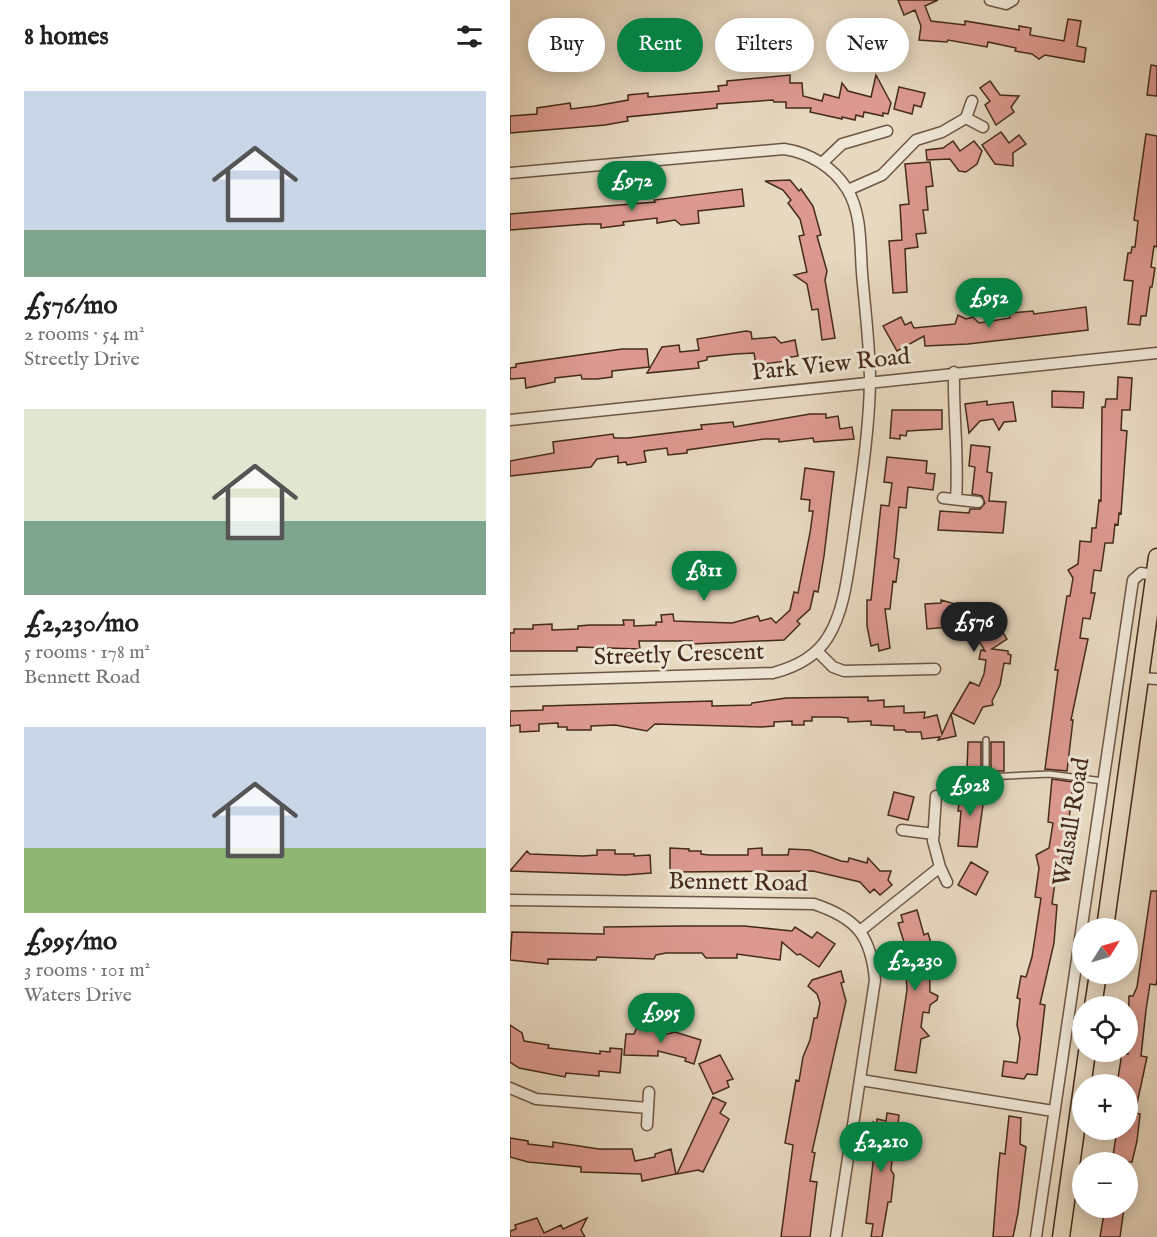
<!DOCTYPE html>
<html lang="en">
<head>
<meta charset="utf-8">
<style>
  body { margin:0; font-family:"IM FELL English",serif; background:#f2f2f2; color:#222; height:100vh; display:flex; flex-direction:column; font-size:22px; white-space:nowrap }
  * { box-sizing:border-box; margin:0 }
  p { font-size:20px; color:#767676 }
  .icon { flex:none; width:33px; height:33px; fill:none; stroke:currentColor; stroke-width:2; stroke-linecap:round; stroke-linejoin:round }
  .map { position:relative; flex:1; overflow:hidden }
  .drawer { display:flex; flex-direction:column; background:#fff; width:510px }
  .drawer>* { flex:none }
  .top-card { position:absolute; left:18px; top:18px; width:538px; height:54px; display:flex; gap:12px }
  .needle { width:39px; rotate:53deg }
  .tools { position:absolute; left:562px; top:918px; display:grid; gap:12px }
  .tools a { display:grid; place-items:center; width:66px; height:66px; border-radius:50%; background:#fff; box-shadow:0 3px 15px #0003; font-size:30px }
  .price { position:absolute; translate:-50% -51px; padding:0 14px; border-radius:21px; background:#0b8043; color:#fff; font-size:20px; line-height:39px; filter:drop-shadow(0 2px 3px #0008) }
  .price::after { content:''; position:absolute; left:50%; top:36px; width:18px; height:14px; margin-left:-9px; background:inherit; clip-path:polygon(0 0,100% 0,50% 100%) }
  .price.current { background:#222; color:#fff }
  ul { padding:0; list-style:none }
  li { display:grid; align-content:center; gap:12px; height:318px; padding:0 24px }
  li span { display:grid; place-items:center; height:186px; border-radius:0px; color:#555 }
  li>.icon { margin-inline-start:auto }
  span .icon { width:108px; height:108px; fill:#fffc; stroke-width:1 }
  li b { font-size:26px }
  h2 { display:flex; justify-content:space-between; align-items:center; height:72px; padding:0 24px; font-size:26px }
  .chip { padding:0 21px; border-radius:27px; background:#fff; box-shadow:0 3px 15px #0003; font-size:21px; line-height:54px }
  .chip.current { background:#0b8043; color:#fff }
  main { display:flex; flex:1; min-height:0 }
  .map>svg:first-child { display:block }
  .building { fill:#dd9990; stroke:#442a1a; stroke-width:1.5 }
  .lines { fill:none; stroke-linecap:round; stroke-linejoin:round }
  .lane-casing { stroke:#6d5644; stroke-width:8 }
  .street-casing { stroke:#6d5644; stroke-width:13 }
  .primary-casing { stroke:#442a1a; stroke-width:19 }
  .lane { stroke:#efe6d6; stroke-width:5 }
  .street { stroke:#efe6d6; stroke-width:10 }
  .primary { stroke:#e7d8c0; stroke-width:16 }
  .labels { text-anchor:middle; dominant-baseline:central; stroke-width:6; stroke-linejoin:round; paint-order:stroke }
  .street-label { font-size:24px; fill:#442a1a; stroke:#efe6d6 }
</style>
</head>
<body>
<main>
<section class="drawer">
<h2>8 homes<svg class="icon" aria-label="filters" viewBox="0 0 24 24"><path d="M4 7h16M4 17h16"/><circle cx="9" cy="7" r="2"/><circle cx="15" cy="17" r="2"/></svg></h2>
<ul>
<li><span style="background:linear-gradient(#c9d6e8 75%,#7fa58c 0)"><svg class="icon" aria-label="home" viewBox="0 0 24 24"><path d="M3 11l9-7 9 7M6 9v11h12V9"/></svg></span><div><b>£576/mo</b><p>2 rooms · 54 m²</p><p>Streetly Drive</p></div></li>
<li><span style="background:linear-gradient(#dfe7d0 60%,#7fa58c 0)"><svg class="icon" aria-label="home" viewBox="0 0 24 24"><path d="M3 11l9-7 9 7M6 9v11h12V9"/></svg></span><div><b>£2,230/mo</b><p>5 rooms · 178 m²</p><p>Bennett Road</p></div></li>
<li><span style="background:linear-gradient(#c9d6e8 65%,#8fb573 0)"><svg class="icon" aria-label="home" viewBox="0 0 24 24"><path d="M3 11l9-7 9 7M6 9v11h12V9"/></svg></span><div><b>£995/mo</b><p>3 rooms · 101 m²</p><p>Waters Drive</p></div></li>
</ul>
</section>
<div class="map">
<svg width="647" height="1237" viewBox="0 0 647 1237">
  <rect width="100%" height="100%" fill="#e7d8c0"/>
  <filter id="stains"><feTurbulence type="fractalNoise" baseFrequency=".00333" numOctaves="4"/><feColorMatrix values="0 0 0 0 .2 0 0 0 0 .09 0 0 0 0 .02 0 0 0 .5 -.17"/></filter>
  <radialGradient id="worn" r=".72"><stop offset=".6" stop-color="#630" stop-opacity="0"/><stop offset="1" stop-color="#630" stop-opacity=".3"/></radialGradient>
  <path class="building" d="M 388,0 L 428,0 L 415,6 L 421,21 L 455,25 L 455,21 L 509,30 L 509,26 L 521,28 L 520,35 L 554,41 L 558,19 L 571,21 L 567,46 L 576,48 L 574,62 L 535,55 L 529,59 L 522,54 L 505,51 L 506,48 L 478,42 L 477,47 L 438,40 L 437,42 L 409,40 L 411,26 L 405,10 L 394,15 Z
    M 641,65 L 647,66 L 647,96 L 637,95 Z
    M 280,75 L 280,83 L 292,83 L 293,96 L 312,101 L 314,94 L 329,98 L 332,83 L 338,91 L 361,97 L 366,75 L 381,103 L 378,114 L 373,113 L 373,116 L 354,112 L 353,117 L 346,115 L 345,120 L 332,117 L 332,119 L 300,112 L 301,108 L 276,108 L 276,102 L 264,102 L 263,100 L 207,104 L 207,108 L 117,117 L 118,121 L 95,125 L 0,133 L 0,116 L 27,114 L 27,108 L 60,103 L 61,109 L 85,106 L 118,100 L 118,95 L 138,93 L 138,97 L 209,91 L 208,86 L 217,85 L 217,81 Z
    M 480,81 L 490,95 L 509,96 L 501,107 L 504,112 L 486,125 L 475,105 L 480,101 L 470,88 Z
    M 389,87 L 415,93 L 411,107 L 404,105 L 402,114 L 384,109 Z
    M 491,132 L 499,143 L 509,135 L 516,144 L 503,153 L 503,166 L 485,164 L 472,145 Z
    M 636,134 L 647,136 L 647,247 L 644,246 L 641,267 L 645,268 L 642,287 L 640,287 L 636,316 L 631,316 L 630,325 L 618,324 L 623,281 L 614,280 L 618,253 L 621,253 L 622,247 L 625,247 L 628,221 L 624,220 Z
    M 443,141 L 450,151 L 464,141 L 472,151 L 467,164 L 456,172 L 449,171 L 440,159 L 417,160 L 416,150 L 433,148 Z
    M 420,162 L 423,186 L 416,187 L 418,210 L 413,210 L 416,233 L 406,234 L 408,247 L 395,249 L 397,292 L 383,293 L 379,241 L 392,240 L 390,205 L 399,204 L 395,164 Z
    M 280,180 L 289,191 L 291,189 L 303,206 L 311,235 L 307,236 L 317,271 L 315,280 L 325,338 L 312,340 L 308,309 L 302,310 L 297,284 L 284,275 L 297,272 L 289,236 L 294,235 L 290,219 L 278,203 L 281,200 L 273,190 L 255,181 Z
    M 232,189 L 234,206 L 188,211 L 189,223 L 171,225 L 165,220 L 147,223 L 147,218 L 113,222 L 114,225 L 91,228 L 91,224 L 77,224 L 0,230 L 0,214 L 145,202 L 144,200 Z
    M 576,307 L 578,330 L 458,344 L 415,346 L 414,336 L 387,351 L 373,326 L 391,317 L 395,325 L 401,322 L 404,328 L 445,324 L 448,315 L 456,319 L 463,317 L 469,323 L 500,318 L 499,313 L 523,311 L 524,314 Z
    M 236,331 L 241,332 L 242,339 L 265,337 L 271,343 L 285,340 L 288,356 L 275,358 L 276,361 L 246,365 L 244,353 L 225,354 L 197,357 L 197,360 L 188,362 L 189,368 L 137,373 L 152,347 L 169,345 L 170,352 L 189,350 L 187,339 Z
    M 112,349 L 137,349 L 139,367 L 102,371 L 102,377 L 87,379 L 72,379 L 71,375 L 45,378 L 45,382 L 16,388 L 15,378 L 0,379 L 0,368 L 6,367 L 6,364 Z
    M 608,377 L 622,378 L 620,410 L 612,410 L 611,430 L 617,431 L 611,514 L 609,513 L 608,525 L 605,524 L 603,543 L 595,543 L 591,571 L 584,570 L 581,593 L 585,593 L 580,619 L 573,618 L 570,638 L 578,639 L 561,720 L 563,720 L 557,771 L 535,769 L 548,670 L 545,670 L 557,596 L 560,596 L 563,578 L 558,570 L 568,564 L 570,541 L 581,542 L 582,528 L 586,528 L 589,500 L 591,501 L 592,407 L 595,407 L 596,399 L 607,399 Z
    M 542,391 L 574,392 L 573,408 L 542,407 Z
    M 477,401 L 477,405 L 503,402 L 506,421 L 494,422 L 489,430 L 483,419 L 470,421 L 459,433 L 455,404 Z
    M 382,410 L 432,410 L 432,429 L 397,431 L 396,436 L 390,435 L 390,439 L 380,438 Z
    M 300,414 L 316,414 L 316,418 L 328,416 L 330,429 L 342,427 L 344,439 L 304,442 L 303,438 L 269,442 L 269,439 L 254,439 L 177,450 L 177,453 L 158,455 L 157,448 L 134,451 L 136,462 L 117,465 L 116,462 L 108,463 L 108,456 L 87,459 L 81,467 L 0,476 L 0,461 L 44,453 L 43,442 L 103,434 L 104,438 L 118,438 L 192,429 L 191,425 L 223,422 L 224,427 Z
    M 461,445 L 480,447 L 477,472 L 482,473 L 479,501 L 496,502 L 493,533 L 428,530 L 430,511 L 459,513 L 460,509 L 470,509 L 475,503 L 472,496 L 462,494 L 465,467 L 459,466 Z
    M 377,457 L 417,461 L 416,473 L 425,474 L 423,490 L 398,487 L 396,508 L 389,507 L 384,558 L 389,559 L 386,582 L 383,581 L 380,609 L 375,609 L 380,648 L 369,651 L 368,644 L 361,646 L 357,626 L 357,600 L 361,600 L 371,505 L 379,506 L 382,483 L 374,482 Z
    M 295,468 L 324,472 L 314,556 L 308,592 L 304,591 L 300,609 L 287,621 L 290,624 L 274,640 L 182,644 L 182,641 L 129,641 L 130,649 L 67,647 L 67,651 L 0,651 L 0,633 L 4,633 L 4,629 L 23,629 L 23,625 L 42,624 L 42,630 L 68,629 L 68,626 L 80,625 L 114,625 L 113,620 L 124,620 L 124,626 L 146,625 L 146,622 L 152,622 L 151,615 L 163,614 L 164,621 L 222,623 L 248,616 L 250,621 L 261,618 L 266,623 L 280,610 L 284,592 L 288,593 L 300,533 L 303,511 L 299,511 L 300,500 L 291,499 Z
    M 431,600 L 470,611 L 470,616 L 487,615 L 486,622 L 497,639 L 482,649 L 498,651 L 498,654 L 501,655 L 500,664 L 494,663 L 490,685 L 482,701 L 483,705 L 473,707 L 464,724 L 442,713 L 460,682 L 469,686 L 474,674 L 476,660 L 469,659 L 471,650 L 475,651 L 463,631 L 438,627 L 417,629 L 415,604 L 431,603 Z
    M 358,697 L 358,701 L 374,700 L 374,707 L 394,706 L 394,713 L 415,712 L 414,718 L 427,715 L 432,734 L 441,714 L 446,736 L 428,740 L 430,737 L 412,739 L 411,732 L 396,732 L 395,730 L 384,730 L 384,726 L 361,725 L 361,721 L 338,722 L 338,718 L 328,717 L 302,717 L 302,721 L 294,721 L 294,725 L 282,725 L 282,721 L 264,722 L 264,726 L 251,727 L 145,724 L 137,731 L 105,725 L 81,726 L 81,730 L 57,730 L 57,727 L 48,727 L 48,723 L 29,724 L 29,731 L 10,732 L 10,725 L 0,726 L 0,711 L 33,710 L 33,706 L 202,701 L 202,706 L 241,705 L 242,703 L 276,698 Z
    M 458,742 L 471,742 L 471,771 L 457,771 Z
    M 481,742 L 494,742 L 494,771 L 481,771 Z
    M 542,779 L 563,782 L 558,829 L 560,840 L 552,876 L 546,875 L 542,904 L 547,905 L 544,943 L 530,1004 L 535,1005 L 527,1075 L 517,1074 L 514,1079 L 492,1076 L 494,1061 L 507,1063 L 510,1038 L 507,1025 L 510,999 L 507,998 L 511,976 L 516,977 L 522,957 L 531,898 L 525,897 L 529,868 L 526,855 L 539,848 L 543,823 L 538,822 Z
    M 451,788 L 475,791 L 467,847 L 448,846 L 451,811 L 448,811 Z
    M 384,792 L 404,797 L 398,820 L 378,815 Z
    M 160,848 L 179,849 L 179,851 L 191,851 L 191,854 L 199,855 L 238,855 L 238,849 L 252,848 L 252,855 L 278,855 L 279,849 L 300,850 L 331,861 L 338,862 L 339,858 L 357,863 L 358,858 L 370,871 L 381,871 L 378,880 L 382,885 L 370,895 L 364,889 L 360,893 L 350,882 L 303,871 L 160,872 Z
    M 87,850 L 105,850 L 105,854 L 124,854 L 124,856 L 140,855 L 141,873 L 115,875 L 0,871 L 17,851 L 20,854 L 73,856 L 87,855 Z
    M 461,862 L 478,872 L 466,895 L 448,885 Z
    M 641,891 L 647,891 L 647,980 L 646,985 L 640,984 L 636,1010 L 631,1056 L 637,1057 L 625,1113 L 630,1114 L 627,1141 L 622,1162 L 602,1162 L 607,1130 L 618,1130 L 618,1084 L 607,1084 L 612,1053 L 618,1054 L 619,996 L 623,996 L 627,987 Z
    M 407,910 L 414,935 L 418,933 L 424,953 L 419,955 L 420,992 L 428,996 L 427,1000 L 420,1005 L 419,1013 L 413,1012 L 411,1027 L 419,1036 L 411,1039 L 406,1073 L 385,1070 L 397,990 L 396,974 L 404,974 L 388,923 L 393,922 L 391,915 Z
    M 171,926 L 234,926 L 282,931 L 285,927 L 302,938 L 307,932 L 325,944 L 309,967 L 290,954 L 287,955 L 272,942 L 270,960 L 227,954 L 227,958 L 196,958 L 192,953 L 156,953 L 146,955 L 144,959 L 87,957 L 86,960 L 38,959 L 38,964 L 0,960 L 2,932 L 94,934 L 94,927 Z
    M 331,971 L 334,982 L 331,983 L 336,1001 L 302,1152 L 305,1153 L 300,1181 L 307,1182 L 300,1237 L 271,1237 L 283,1145 L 275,1143 L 286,1080 L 289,1081 L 293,1057 L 300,1040 L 304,1018 L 307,1018 L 310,1003 L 307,994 L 298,986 L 302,980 Z
    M 0,1025 L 12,1033 L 14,1041 L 39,1045 L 38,1048 L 90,1054 L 90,1051 L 100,1052 L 100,1048 L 112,1049 L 110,1073 L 89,1071 L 89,1076 L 56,1073 L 55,1077 L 9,1068 L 0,1062 Z
    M 127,1027 L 150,1029 L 149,1036 L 165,1032 L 191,1040 L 184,1064 L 175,1061 L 176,1058 L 148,1051 L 148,1056 L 114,1055 L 116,1034 L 124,1034 Z
    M 210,1055 L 223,1079 L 217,1081 L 219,1087 L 203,1094 L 189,1064 Z
    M 203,1097 L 216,1103 L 210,1113 L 219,1119 L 193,1172 L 188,1170 L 167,1174 Z
    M 377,1113 L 389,1115 L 387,1135 L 382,1135 L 379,1160 L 382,1160 L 381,1170 L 384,1175 L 381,1202 L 378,1202 L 372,1237 L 361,1237 L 363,1224 L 356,1223 L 364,1154 L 361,1154 L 363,1122 L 367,1123 L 367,1119 L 376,1121 Z
    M 499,1116 L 511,1118 L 510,1144 L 516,1147 L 508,1213 L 503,1237 L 483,1237 L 488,1172 L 490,1153 L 495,1154 Z
    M 0,1138 L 18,1141 L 18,1144 L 43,1147 L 43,1142 L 89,1149 L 122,1149 L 125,1161 L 145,1157 L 145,1154 L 161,1149 L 166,1174 L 132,1181 L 131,1174 L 71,1172 L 71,1167 L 18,1162 L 0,1157 Z
    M 595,1208 L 614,1208 L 610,1237 L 590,1237 Z
    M 27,1218 L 34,1233 L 51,1225 L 53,1229 L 77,1218 L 71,1230 L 75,1237 L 0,1237 L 0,1231 L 6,1229 L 5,1225 Z"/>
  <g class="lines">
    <defs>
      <path id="lane" d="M 476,740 L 476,777 L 539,774 L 593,781"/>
      <path id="street" d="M 480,0 L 496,4 L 503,0
        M 456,118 L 462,101
        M 312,163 L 332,144 L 377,131
        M 0,173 L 274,149 C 300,153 323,167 337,189 C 352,213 350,246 352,273 C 355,310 360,346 360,382 C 359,435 350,488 343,540 C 338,571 335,610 318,637 C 306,657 286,667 263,673 L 0,681
        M 338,190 L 372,175 L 406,140 L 432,132 L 456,118 L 473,127
        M 444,372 C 443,415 449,457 446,499
        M 0,420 L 647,353
        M 433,498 L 468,502
        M 307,651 L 323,667 L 334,671 L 425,669
        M 631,678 L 647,679
        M 392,830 L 424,834
        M 430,867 L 437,882
        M 0,900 L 304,904 C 346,918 361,935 365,980 L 326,1237
        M 350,931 L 430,867 L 423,841 L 426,796
        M 351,1080 L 543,1111
        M 0,1088 L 26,1099 L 138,1108
        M 137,1125 L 139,1092
        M 526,1237 L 623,580 L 631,573 L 644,575"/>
      <path id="primary" d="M 595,928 L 647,557
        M 583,1006 L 588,974
        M 551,1237 L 577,1052"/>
    </defs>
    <use href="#lane" class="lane-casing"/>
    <use href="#street" class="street-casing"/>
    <use href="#primary" class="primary-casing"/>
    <use href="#lane" class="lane"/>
    <use href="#street" class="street"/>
    <use href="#primary" class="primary"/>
  </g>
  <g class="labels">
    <g class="street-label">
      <text transform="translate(321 365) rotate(-6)">Park View Road</text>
      <text transform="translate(169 655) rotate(-2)">Streetly Crescent</text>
      <text transform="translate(562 822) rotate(-81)">Walsall Road</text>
      <text transform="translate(228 883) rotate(1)">Bennett Road</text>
    </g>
  </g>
  <rect width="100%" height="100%" filter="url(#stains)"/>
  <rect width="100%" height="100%" fill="url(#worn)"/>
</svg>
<div class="tools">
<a><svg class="needle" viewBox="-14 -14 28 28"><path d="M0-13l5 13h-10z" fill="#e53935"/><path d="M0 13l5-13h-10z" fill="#767676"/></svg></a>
<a><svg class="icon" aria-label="locate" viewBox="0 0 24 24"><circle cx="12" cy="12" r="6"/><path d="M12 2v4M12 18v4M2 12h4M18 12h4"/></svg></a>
<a>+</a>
<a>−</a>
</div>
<b class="price" style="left:122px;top:212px">£972</b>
<b class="price" style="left:479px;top:329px">£952</b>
<b class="price" style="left:194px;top:602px">£811</b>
<b class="price current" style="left:464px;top:653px">£576</b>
<b class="price" style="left:460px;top:817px">£928</b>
<b class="price" style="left:405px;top:992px">£2,230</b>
<b class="price" style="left:151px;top:1044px">£995</b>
<b class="price" style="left:371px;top:1173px">£2,210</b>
<div class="top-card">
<a class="chip">Buy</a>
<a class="chip current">Rent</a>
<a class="chip">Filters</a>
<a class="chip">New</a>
</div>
</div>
</main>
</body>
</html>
